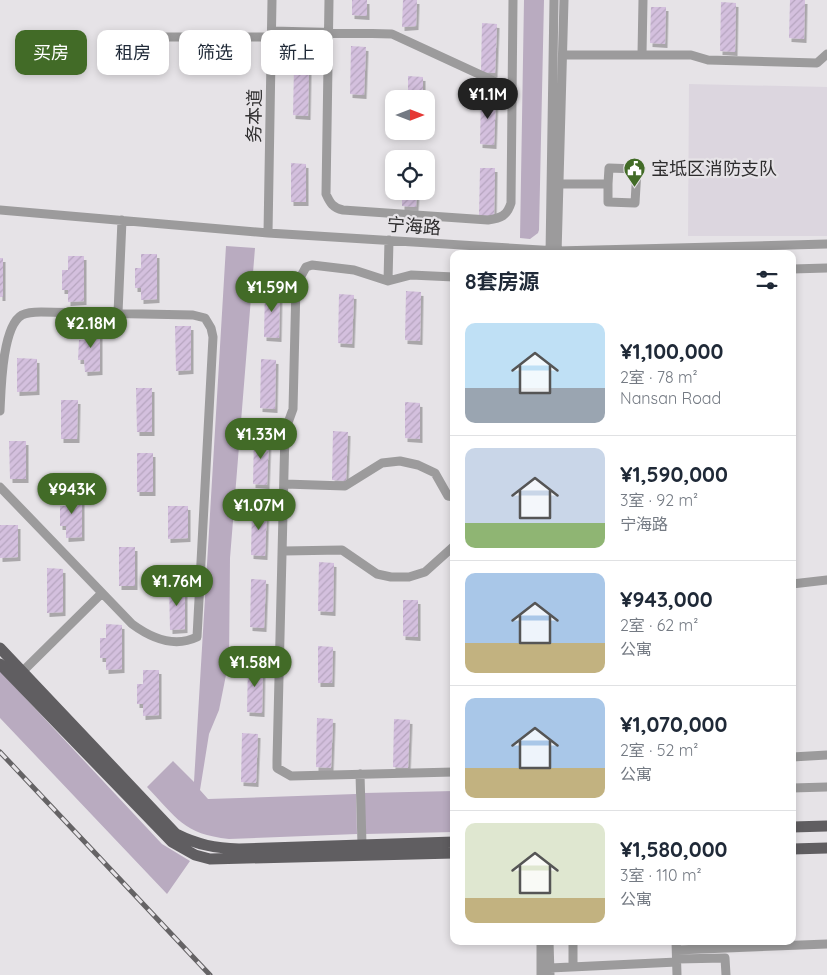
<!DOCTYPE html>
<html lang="zh">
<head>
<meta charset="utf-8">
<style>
  body { margin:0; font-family:Quicksand,"Noto Sans SC",sans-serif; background:#f6f6f7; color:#1f2937; height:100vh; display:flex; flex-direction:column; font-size:19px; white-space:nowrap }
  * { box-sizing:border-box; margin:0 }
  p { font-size:16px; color:#747a83 }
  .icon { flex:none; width:28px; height:28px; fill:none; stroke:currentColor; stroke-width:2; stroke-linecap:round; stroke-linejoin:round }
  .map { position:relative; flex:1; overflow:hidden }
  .details { position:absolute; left:450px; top:250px; width:346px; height:695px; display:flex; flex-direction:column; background:#fff; border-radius:10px; box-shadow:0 2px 8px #0003 }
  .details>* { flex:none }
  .banner { position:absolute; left:15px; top:30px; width:360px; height:45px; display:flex; gap:10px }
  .needle { width:32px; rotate:90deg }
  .tools { position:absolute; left:385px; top:90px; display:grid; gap:10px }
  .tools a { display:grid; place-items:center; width:50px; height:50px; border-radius:10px; background:#fff; box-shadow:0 2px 8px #0003; font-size:25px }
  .price { position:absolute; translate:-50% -42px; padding:0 11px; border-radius:18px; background:#426b27; color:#fff; font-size:16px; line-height:32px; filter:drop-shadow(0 1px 2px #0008) }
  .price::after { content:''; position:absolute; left:50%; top:30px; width:15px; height:11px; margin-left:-8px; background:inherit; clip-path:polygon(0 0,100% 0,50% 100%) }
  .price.active { background:#222; color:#fff }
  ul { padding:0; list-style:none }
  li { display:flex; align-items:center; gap:15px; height:125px; padding:0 15px }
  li+li { border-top:1px solid #e0e1e3 }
  li span { display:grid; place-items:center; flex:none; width:140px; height:100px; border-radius:10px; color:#555 }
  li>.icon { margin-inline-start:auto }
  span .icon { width:60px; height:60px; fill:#fffc; stroke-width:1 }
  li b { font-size:21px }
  h2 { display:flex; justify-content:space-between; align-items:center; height:60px; padding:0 15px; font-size:21px }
  .pill { padding:0 18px; border-radius:10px; background:#fff; box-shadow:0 2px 8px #0003; font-size:18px; line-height:45px }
  .pill.active { background:#426b27; color:#fff }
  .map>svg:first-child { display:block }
  .built { fill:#dcd6df }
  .green { fill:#b9abc0 }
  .building { fill:url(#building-hatch); filter:url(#shadow) }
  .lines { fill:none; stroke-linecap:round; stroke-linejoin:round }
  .minor { stroke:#9c9b9c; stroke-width:9 }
  .major { stroke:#605e61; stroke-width:11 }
  .rail-casing { stroke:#656365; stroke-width:5 }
  .rail { stroke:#e6e3e7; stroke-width:3; stroke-dasharray:9; stroke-linecap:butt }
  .labels { text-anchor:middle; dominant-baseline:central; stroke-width:4.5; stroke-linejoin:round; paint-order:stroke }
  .street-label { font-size:18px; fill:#2e2d2e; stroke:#e6e3e7 }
  .poi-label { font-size:18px; fill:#2e2d2e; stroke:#e6e3e7; text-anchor:start }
</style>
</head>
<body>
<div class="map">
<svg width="827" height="975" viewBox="0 0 827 975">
  <defs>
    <pattern id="building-hatch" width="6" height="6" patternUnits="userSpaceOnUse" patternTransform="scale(1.25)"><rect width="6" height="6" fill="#d4c0de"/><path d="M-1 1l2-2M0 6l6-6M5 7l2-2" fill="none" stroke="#b6a5bf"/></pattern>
    <filter id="shadow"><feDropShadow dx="2.5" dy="4" stdDeviation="0" flood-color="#0004"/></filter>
  </defs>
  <rect width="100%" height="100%" fill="#e6e3e7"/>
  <path class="built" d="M 689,84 L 827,87 L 827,236 L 688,236 Z"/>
  <path class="green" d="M 524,0 L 544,0 L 539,230 L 538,233 L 530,239 L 520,238 Z
    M 226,246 L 255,248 L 230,558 L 229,660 L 219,710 L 209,734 L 200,790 L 208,799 L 356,794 L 357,834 L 229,839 C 183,834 177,818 147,787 L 173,761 L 194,782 Z
    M 0,671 L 162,844 L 190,861 L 167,894 L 0,718 Z
    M 454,791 L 454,832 L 365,834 L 364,793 Z"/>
  <path class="building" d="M 352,0 L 367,0 L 367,16 L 352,15 Z
    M 403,0 L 417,0 L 416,26 L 402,27 Z
    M 790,0 L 805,0 L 804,39 L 789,38 Z
    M 721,2 L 736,3 L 735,52 L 720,51 Z
    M 651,7 L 666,7 L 665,44 L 650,43 Z
    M 482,23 L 497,24 L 495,73 L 481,72 Z
    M 351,46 L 366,47 L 364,95 L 350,94 Z
    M 294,66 L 309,67 L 308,116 L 293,115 Z
    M 408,76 L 423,77 L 423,99 L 408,99 Z
    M 481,95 L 496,96 L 494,145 L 480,144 Z
    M 291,163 L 306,164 L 306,202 L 291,202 Z
    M 480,168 L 495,168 L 494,217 L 479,216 Z
    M 402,191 L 417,191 L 416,207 L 402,206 Z
    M 141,254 L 157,254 L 157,299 L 141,300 L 141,288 L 135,288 L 135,268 L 141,268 Z
    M 68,256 L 84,256 L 84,301 L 68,302 L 68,290 L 62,290 L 62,270 L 68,270 Z
    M 0,258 L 3,258 L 3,297 L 0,297 Z
    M 265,288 L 280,289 L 279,338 L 264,337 Z
    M 406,291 L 421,292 L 420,341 L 405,340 Z
    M 339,294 L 354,295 L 352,344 L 338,343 Z
    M 84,326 L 100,327 L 100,371 L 85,372 L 84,360 L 78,360 L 79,340 L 84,340 Z
    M 175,326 L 191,326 L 191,370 L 176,371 Z
    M 17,358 L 37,359 L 37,391 L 17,392 Z
    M 261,359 L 276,360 L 275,409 L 260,408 Z
    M 136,388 L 152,388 L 152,432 L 137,432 Z
    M 61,400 L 78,400 L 77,439 L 61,439 Z
    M 405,402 L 420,403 L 420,439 L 405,438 Z
    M 333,431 L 348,432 L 346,481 L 332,480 Z
    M 254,435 L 269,436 L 267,485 L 253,484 Z
    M 9,441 L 26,441 L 26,479 L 10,479 Z
    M 137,453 L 153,453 L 153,492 L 137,492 Z
    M 66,492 L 82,492 L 82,537 L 66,538 L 66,526 L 60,526 L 60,506 L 66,506 Z
    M 168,506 L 188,506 L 188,538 L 168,539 Z
    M 252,506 L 267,507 L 265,556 L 251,555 Z
    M 0,525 L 18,525 L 18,557 L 0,558 Z
    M 119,547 L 135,547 L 135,586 L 119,586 Z
    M 319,562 L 334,563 L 333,612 L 318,611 Z
    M 47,568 L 63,569 L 63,612 L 47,613 Z
    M 251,579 L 266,580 L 264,628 L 250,627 Z
    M 169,585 L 185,585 L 185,629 L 170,630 Z
    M 403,600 L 418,600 L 418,637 L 403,636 Z
    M 106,624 L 122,625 L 122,669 L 106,670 L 106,658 L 100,658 L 100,638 L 106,638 Z
    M 318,646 L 333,647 L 332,683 L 318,683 Z
    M 248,663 L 263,664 L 262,713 L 247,712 Z
    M 143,670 L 159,670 L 159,715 L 143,716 L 143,704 L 137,704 L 137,684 L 143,684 Z
    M 317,718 L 333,719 L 331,768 L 316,767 Z
    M 394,719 L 410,720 L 408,768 L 393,767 Z
    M 242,733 L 258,734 L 256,783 L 241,782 Z"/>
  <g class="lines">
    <path class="minor" d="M 329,0 L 326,194 C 330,203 333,208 343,210 L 488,220 C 501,218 507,216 511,203 L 513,0
      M 272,31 L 392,34 L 511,89
      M 123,37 L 272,37
      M 642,54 L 643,0
      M 563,55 L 691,55 L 708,60 L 817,63 L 827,54
      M 559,184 L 608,184 L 608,202 L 635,203 L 637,169 L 609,168 L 608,184
      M 0,210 L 268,233 L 557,251 L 827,244
      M 268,233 L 272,0
      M 550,254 L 554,0
      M 557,254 L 564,0
      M 792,269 L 827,268
      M 454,277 L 411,275 L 388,281 L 354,270 L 312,265 L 306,267 L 296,285 L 293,409 L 285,431 L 277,760 L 277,768 L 291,776 L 454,772
      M 388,281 L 389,240
      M 118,313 L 122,220
      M 0,411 C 1,390 2,326 22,315 C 28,312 35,312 41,312 L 193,315 L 205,318 L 211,328 L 213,337 L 197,637 C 174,648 151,638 132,624 L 0,487
      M 285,484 L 345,486 L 382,463 L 400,461 L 418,465 L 435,473 L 448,496 L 454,497
      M 284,551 L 342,550 L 377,574 L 391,577 L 409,577 L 425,572 L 454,546
      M 792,584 L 827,580
      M 23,671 L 102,593
      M 792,757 L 827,755
      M 360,774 L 362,845
      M 792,788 L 827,787
      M 541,941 L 541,975
      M 549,941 L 550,975
      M 573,941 L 573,967
      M 676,941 L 677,975
      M 677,950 L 827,944
      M 677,959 L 725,958 L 726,975
      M 550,968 L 677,962"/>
    <path class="major" d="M 0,648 L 176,834 C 198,845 215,848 239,849 L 454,842
      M 0,664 L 172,842 L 195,855 L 210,859 L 454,853
      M 792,827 L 827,826
      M 792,849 L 827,848"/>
    <defs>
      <path id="rail" d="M 0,752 L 210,975"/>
    </defs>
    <use href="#rail" class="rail-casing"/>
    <use href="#rail" class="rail"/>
  </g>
  <defs>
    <symbol id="civic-pin" viewBox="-11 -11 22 30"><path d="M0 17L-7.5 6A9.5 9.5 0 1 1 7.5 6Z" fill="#426b27" stroke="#e6e3e7"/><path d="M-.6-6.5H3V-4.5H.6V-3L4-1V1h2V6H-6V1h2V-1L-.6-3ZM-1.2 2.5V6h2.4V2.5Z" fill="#fff"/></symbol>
  </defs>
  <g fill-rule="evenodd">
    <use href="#civic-pin" x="622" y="156" width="25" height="34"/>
  </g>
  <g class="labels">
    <g class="street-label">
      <text transform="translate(254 116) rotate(-89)">务本道</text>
      <text transform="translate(414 226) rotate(4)">宁海路</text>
    </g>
    <g class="poi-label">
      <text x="651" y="168">宝坻区消防支队</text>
    </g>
  </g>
</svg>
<div class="tools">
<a><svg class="needle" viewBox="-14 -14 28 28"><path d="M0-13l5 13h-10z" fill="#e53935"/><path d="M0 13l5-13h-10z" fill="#747a83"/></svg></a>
<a><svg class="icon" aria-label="locate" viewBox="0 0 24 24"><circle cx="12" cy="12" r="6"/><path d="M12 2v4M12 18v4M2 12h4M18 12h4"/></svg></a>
</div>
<b class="price active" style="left:488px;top:120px">¥1.1M</b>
<b class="price" style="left:272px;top:313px">¥1.59M</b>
<b class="price" style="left:91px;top:349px">¥2.18M</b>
<b class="price" style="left:261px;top:460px">¥1.33M</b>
<b class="price" style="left:72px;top:515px">¥943K</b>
<b class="price" style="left:259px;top:531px">¥1.07M</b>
<b class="price" style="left:177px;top:607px">¥1.76M</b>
<b class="price" style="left:255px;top:688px">¥1.58M</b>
<div class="banner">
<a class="pill active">买房</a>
<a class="pill">租房</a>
<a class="pill">筛选</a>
<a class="pill">新上</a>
</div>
<section class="details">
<h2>8套房源<svg class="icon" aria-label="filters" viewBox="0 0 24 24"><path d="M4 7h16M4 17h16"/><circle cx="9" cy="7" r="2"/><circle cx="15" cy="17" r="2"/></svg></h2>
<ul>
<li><span style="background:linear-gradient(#bfe0f5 65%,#9aa5b1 0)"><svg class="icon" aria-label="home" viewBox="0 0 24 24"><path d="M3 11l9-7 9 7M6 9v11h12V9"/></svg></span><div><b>¥1,100,000</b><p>2室 · 78 m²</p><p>Nansan Road</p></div></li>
<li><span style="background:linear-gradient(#c9d6e8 75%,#8fb573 0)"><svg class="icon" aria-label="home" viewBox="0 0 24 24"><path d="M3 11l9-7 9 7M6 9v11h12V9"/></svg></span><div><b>¥1,590,000</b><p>3室 · 92 m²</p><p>宁海路</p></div></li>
<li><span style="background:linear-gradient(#a9c7e8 70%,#c2b280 0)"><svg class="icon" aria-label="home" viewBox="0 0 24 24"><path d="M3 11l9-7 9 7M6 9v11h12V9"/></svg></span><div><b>¥943,000</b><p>2室 · 62 m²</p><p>公寓</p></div></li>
<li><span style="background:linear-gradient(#a9c7e8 70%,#c2b280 0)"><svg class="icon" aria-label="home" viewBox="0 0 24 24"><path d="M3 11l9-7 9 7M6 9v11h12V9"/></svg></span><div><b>¥1,070,000</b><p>2室 · 52 m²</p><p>公寓</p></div></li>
<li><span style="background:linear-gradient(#dfe7d0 75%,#c2b280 0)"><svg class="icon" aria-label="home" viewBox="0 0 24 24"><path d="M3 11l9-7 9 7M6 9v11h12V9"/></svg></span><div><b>¥1,580,000</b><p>3室 · 110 m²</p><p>公寓</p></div></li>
</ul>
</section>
</div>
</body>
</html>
